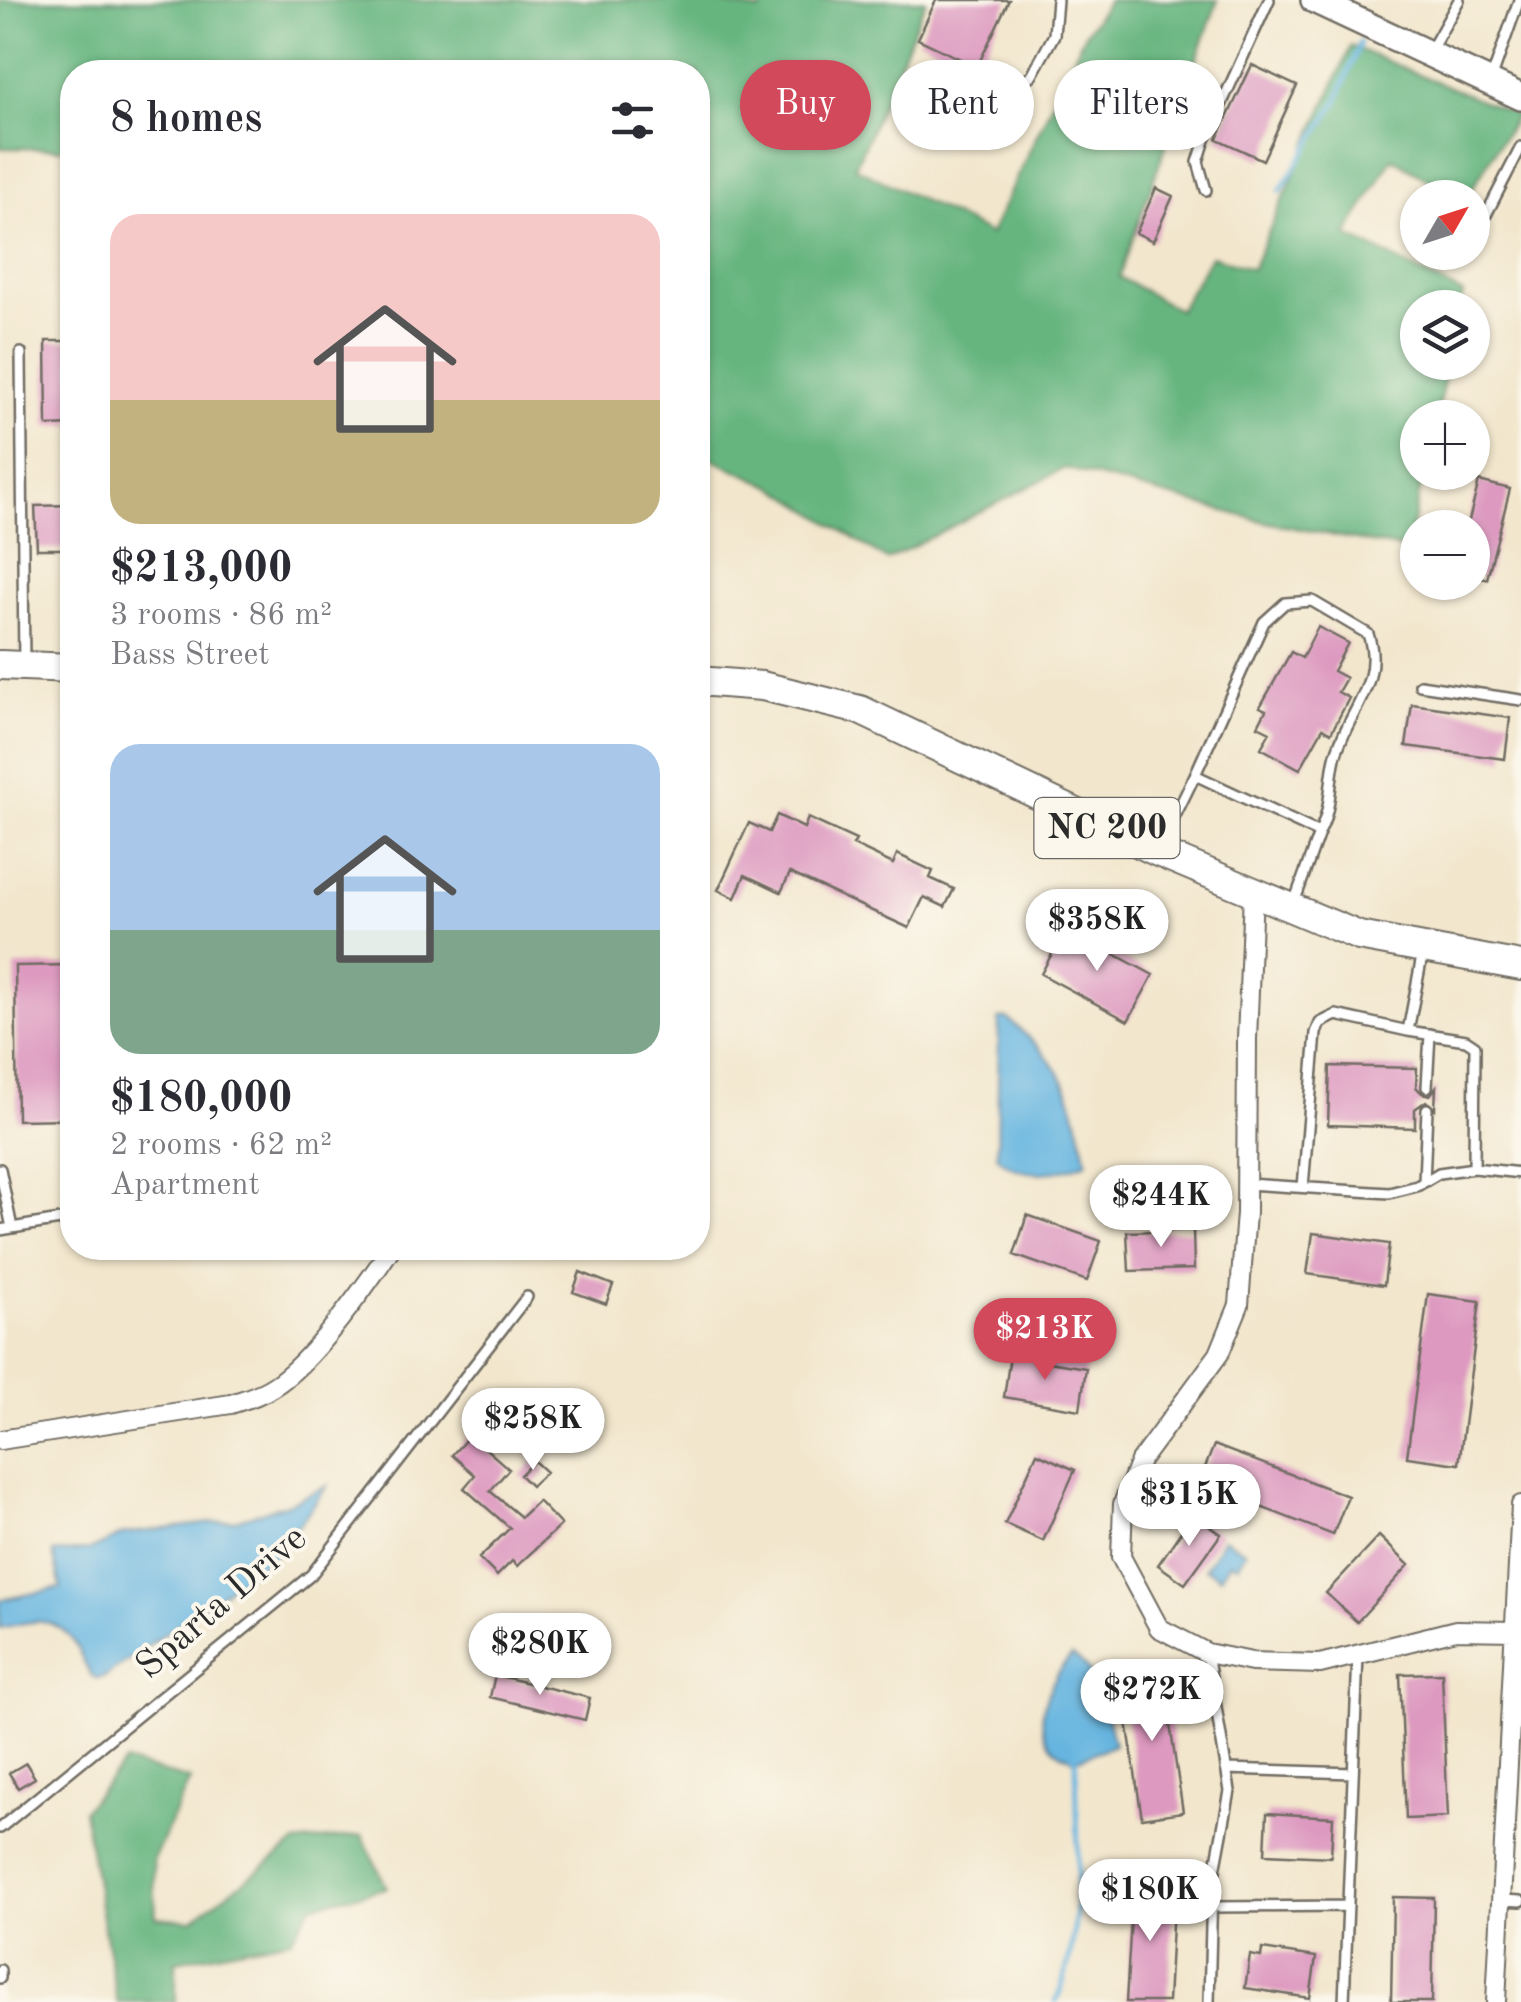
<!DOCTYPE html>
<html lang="en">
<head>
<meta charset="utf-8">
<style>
  body { margin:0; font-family:"Old Standard TT",serif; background:#f2f2f3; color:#2b2b33; height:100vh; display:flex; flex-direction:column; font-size:38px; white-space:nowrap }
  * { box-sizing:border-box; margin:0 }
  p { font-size:32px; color:#7c7c81 }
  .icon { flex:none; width:55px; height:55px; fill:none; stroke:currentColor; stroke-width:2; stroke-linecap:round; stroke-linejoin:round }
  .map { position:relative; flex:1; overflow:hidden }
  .sheet { position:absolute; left:60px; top:60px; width:650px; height:1200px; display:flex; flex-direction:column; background:#fff; border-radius:40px; box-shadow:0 2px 8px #0004 }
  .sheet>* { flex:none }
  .top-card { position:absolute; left:740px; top:60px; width:630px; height:90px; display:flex; gap:20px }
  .needle { width:65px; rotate:51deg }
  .buttons { position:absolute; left:1400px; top:180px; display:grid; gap:20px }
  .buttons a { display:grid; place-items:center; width:90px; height:90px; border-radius:50%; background:#fff; box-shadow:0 2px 8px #0004; font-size:50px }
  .price { position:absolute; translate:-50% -85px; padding:0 22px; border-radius:35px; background:#fff; color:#222; font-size:32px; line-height:65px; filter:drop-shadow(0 2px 5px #0008) }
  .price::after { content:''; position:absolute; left:50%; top:60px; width:30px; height:22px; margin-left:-15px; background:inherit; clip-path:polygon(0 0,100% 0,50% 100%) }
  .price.selected { background:#d1495b; color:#fff }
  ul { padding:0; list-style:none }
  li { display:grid; align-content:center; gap:20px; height:530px; padding:0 50px }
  li span { display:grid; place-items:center; height:310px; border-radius:30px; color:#555 }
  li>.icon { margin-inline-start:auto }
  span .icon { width:180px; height:180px; fill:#fffc; stroke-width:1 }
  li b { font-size:42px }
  h2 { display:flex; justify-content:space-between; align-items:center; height:120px; padding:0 50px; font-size:42px }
  .chip { padding:0 35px; border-radius:45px; background:#fff; box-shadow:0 2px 8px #0004; font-size:35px; line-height:90px }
  .chip.selected { background:#d1495b; color:#fff }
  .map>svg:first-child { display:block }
  .forest { fill:#66b57f; stroke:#487055; stroke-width:2.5 }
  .water { fill:#66b5e0; stroke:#487086; stroke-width:2.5 }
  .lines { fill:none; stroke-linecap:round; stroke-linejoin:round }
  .stream { stroke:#66b5e0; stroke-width:5 }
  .building { fill:#dd99c0 }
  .lane-casing { stroke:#716c63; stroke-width:14 }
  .street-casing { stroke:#716c63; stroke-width:22 }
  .secondary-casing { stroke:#716c63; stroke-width:30 }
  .primary-casing { stroke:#716c63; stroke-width:32 }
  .lane { stroke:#fff; stroke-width:9 }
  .street { stroke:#fff; stroke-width:18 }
  .secondary { stroke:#fff; stroke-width:25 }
  .primary { stroke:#fff; stroke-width:28 }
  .labels { text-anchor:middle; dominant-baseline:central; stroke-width:8; stroke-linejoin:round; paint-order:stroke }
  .shield { fill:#fbf7ec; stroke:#696865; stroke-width:2.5 }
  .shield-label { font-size:35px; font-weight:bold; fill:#2b2b2b }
  .street-label { font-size:38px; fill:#2b2b2b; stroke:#fbf7ec }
</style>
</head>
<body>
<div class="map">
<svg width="1521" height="2002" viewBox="0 0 1521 2002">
  <rect width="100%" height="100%" fill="#fbf7ec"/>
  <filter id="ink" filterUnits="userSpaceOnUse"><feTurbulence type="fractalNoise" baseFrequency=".01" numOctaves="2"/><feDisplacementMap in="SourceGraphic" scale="20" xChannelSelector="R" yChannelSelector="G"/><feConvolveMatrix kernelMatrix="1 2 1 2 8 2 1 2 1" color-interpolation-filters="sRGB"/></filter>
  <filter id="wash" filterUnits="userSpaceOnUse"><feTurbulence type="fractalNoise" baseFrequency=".0048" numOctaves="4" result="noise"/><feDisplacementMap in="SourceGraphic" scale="40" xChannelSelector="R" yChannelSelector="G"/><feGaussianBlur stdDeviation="2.25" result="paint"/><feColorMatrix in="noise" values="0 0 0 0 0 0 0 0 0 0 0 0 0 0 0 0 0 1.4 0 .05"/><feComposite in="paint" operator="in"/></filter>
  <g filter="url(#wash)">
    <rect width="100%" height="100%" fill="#f2e6cc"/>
    <path class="forest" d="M 0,0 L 699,0 L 760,11 L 768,0 L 926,0 L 855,167 L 990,234 L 1085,33 L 1109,0 L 1218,0 L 1119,277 L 1179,310 L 1211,256 L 1252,269 L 1351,46 L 1517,115 L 1467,197 L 1457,197 L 1392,158 L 1347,235 L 1463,294 L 1460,307 L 1418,308 L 1418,362 L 1448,363 L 1436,417 L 1418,418 L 1418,472 L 1424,473 L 1407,550 L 1265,522 L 1065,468 L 887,560 L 776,488 L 698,453 L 698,72 L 72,72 L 72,149 L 0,148 Z
      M 125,1762 L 190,1780 L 153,1860 L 156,1917 L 191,1920 L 296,1843 L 362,1835 L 387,1888 L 312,1905 L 291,1939 L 176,1961 L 176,2002 L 117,2002 L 83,1810 Z"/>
    <path class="water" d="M 1007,1018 C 1067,1070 1071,1086 1087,1162 C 1058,1174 1021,1181 997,1156 L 999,1019 Z
      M 327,1486 L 280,1551 L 106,1676 L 98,1679 L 92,1676 C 85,1667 82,1657 77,1647 C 56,1613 34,1621 0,1628 L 0,1600 L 61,1588 L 53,1553 L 90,1550 L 124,1534 L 235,1520 L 287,1504 Z
      M 1224,1538 L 1246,1552 L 1238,1565 L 1230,1562 L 1220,1577 L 1205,1568 Z
      M 1072,1656 C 1100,1671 1107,1717 1114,1745 L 1076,1760 C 1069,1757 1060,1754 1055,1749 C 1027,1725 1052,1675 1072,1656 Z"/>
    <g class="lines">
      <path class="stream" d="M 1280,191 L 1336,104 L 1360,42
        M 1056,2002 C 1087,1927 1076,1832 1076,1753"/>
    </g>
    <g id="blocks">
      <path class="building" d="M 936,0 L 1009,0 L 977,67 L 918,39 Z
        M 1252,65 L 1297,86 L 1263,160 L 1217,139 Z
        M 1156,188 L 1173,196 L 1153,241 L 1136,233 Z
        M 46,341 L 72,341 L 72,425 L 47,426 Z
        M 1479,481 L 1510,489 L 1487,579 L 1472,575 L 1472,528 L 1467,528 Z
        M 72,505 L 72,549 L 37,549 L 35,506 Z
        M 1318,627 L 1348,643 L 1333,671 L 1346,678 L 1338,692 L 1349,698 L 1331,733 L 1323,728 L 1300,769 L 1261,748 L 1270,732 L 1258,726 L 1266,710 L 1260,707 L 1291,652 L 1302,658 Z
        M 1412,704 L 1510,718 L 1505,759 L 1406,746 Z
        M 777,815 L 804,828 L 808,818 L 856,840 L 853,845 L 893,864 L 897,854 L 933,871 L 930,878 L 954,889 L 945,907 L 924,897 L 909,928 L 790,873 L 781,892 L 745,875 L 735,898 L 718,890 L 749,823 L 769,832 Z
        M 1066,928 L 1153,975 L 1128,1021 L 1041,974 Z
        M 72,965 L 72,1119 L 17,1120 L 15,966 Z
        M 1330,1066 L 1417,1068 L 1416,1087 L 1422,1093 L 1430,1095 L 1436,1087 L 1435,1109 L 1426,1101 L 1415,1109 L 1415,1128 L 1328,1125 Z
        M 1027,1215 L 1101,1241 L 1087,1281 L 1014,1255 Z
        M 1193,1230 L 1194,1269 L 1129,1271 L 1127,1232 Z
        M 1313,1233 L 1389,1244 L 1384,1285 L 1307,1274 Z
        M 580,1272 L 613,1285 L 606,1304 L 573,1292 Z
        M 1428,1294 L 1480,1301 L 1459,1464 L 1407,1457 Z
        M 1010,1356 L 1086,1368 L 1080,1410 L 1004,1397 Z
        M 542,1410 L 559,1419 L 545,1447 L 529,1439 Z
        M 470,1435 L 509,1469 L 490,1491 L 521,1517 L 538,1501 L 561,1525 L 517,1566 L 512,1561 L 497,1576 L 479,1558 L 510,1528 L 464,1488 L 475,1475 L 452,1455 Z
        M 1214,1445 L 1348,1496 L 1333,1535 L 1199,1483 Z
        M 1037,1453 L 1075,1470 L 1043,1541 L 1005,1524 Z
        M 534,1461 L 546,1472 L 531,1486 L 520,1475 Z
        M 1193,1514 L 1221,1534 L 1185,1584 L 1158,1565 Z
        M 1379,1536 L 1409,1565 L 1357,1622 L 1326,1593 Z
        M 1162,1670 L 1183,1812 L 1142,1818 L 1120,1676 Z
        M 1442,1673 L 1448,1817 L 1406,1819 L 1400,1674 Z
        M 495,1675 L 590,1698 L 585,1720 L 490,1697 Z
        M 26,1763 L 35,1778 L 18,1788 L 9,1773 Z
        M 1267,1813 L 1333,1817 L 1331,1857 L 1265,1854 Z
        M 1133,1884 L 1174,1886 L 1168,2002 L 1126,2002 Z
        M 1393,1897 L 1434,1898 L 1432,2002 L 1391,2002 Z
        M 1262,1949 L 1316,1957 L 1310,1998 L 1245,1988 L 1250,1955 L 1261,1957 Z"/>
    </g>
  </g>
  <g filter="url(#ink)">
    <use href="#blocks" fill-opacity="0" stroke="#716c63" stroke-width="2.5"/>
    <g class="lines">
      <defs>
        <path id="lane" d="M 1431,50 L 1459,0
          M 1491,80 L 1519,0
          M 947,136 L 1032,75 L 1054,35 L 1057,0
          M 1206,190 L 1198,162 L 1205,140 L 1269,0
          M 1472,242 L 1521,147
          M 21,353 L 24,663
          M 1420,685 L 1521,700
          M 1195,775 L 1264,622 L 1285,603 L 1312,601 L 1368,634 C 1385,683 1346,713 1335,758 C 1329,784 1332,808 1319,833
          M 1159,849 L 1195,775 L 1319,833 L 1294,903
          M 1423,951 L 1408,1031 L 1466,1040 L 1475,1046 L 1474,1168 L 1521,1173
          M 1427,1087 L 1430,1034
          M 0,1169 L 12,1228
          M 1424,1182 L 1427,1109
          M 1247,1184 L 1389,1193 L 1417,1186 L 1439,1173 L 1474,1168
          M 1303,1187 L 1316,1033 L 1320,1023 L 1336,1015 L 1408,1031
          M 0,1230 L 72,1218
          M 1207,1653 L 1230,1791 L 1212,1887 L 1209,2002
          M 1226,1769 L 1353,1773
          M 0,1828 L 311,1575 L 527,1297
          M 1502,1900 L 1521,1901
          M 1212,1907 L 1348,1906
          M 0,1970 L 0,1978
          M 1344,2002 L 1358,1655"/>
        <path id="street" d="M 1253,893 L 1247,1039 L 1246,1213 L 1239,1305 L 1219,1354 L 1140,1461 L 1123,1504 L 1121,1557 L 1159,1628 L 1207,1653 L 1252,1662 L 1320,1664 L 1456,1630 L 1515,1631
          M 0,1440 L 231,1404 C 246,1399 261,1395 274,1386 C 311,1363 366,1286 391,1248
          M 1496,2002 L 1521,1505"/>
        <path id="secondary" d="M 1314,0 L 1521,97"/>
        <path id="primary" d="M 0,665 L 72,668
          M 698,681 L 762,686 L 860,710 L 1158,852 L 1359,936 L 1521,966"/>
      </defs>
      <use href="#lane" class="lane-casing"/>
      <use href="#street" class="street-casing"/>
      <use href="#secondary" class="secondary-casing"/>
      <use href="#primary" class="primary-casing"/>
      <use href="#lane" class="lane"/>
      <use href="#street" class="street"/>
      <use href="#secondary" class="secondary"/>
      <use href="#primary" class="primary"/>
    </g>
  </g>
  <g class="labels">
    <rect class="shield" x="1034.5" y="798" width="145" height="60" rx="8"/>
    <g class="shield-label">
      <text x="1107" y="828">NC 200</text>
    </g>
    <g class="street-label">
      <text transform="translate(222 1603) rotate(-41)">Sparta Drive</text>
    </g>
  </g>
</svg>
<div class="buttons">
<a><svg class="needle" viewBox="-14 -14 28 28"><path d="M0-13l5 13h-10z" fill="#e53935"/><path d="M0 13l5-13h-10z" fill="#7c7c81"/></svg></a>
<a><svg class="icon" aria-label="layers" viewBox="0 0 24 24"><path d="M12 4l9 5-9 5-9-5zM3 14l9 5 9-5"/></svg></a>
<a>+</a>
<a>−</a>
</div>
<b class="price" style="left:1097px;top:974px">$358K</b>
<b class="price" style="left:1161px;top:1250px">$244K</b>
<b class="price selected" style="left:1045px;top:1383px">$213K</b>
<b class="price" style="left:533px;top:1473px">$258K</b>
<b class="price" style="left:1189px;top:1549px">$315K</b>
<b class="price" style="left:540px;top:1698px">$280K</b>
<b class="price" style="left:1152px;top:1744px">$272K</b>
<b class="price" style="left:1150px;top:1944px">$180K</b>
<div class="top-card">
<a class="chip selected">Buy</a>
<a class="chip">Rent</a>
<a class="chip">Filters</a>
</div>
<section class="sheet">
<h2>8 homes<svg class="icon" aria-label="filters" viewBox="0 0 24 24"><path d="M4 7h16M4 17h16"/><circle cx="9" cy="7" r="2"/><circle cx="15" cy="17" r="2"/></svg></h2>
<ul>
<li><span style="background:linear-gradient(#f6c9c9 60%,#c2b280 0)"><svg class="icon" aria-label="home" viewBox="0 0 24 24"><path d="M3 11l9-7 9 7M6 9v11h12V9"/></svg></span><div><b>$213,000</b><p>3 rooms · 86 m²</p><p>Bass Street</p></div></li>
<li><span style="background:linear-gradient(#a9c7e8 60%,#7fa58c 0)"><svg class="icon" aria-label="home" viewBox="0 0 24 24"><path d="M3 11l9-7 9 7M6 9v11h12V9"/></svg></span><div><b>$180,000</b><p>2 rooms · 62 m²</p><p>Apartment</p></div></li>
</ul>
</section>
</div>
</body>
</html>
